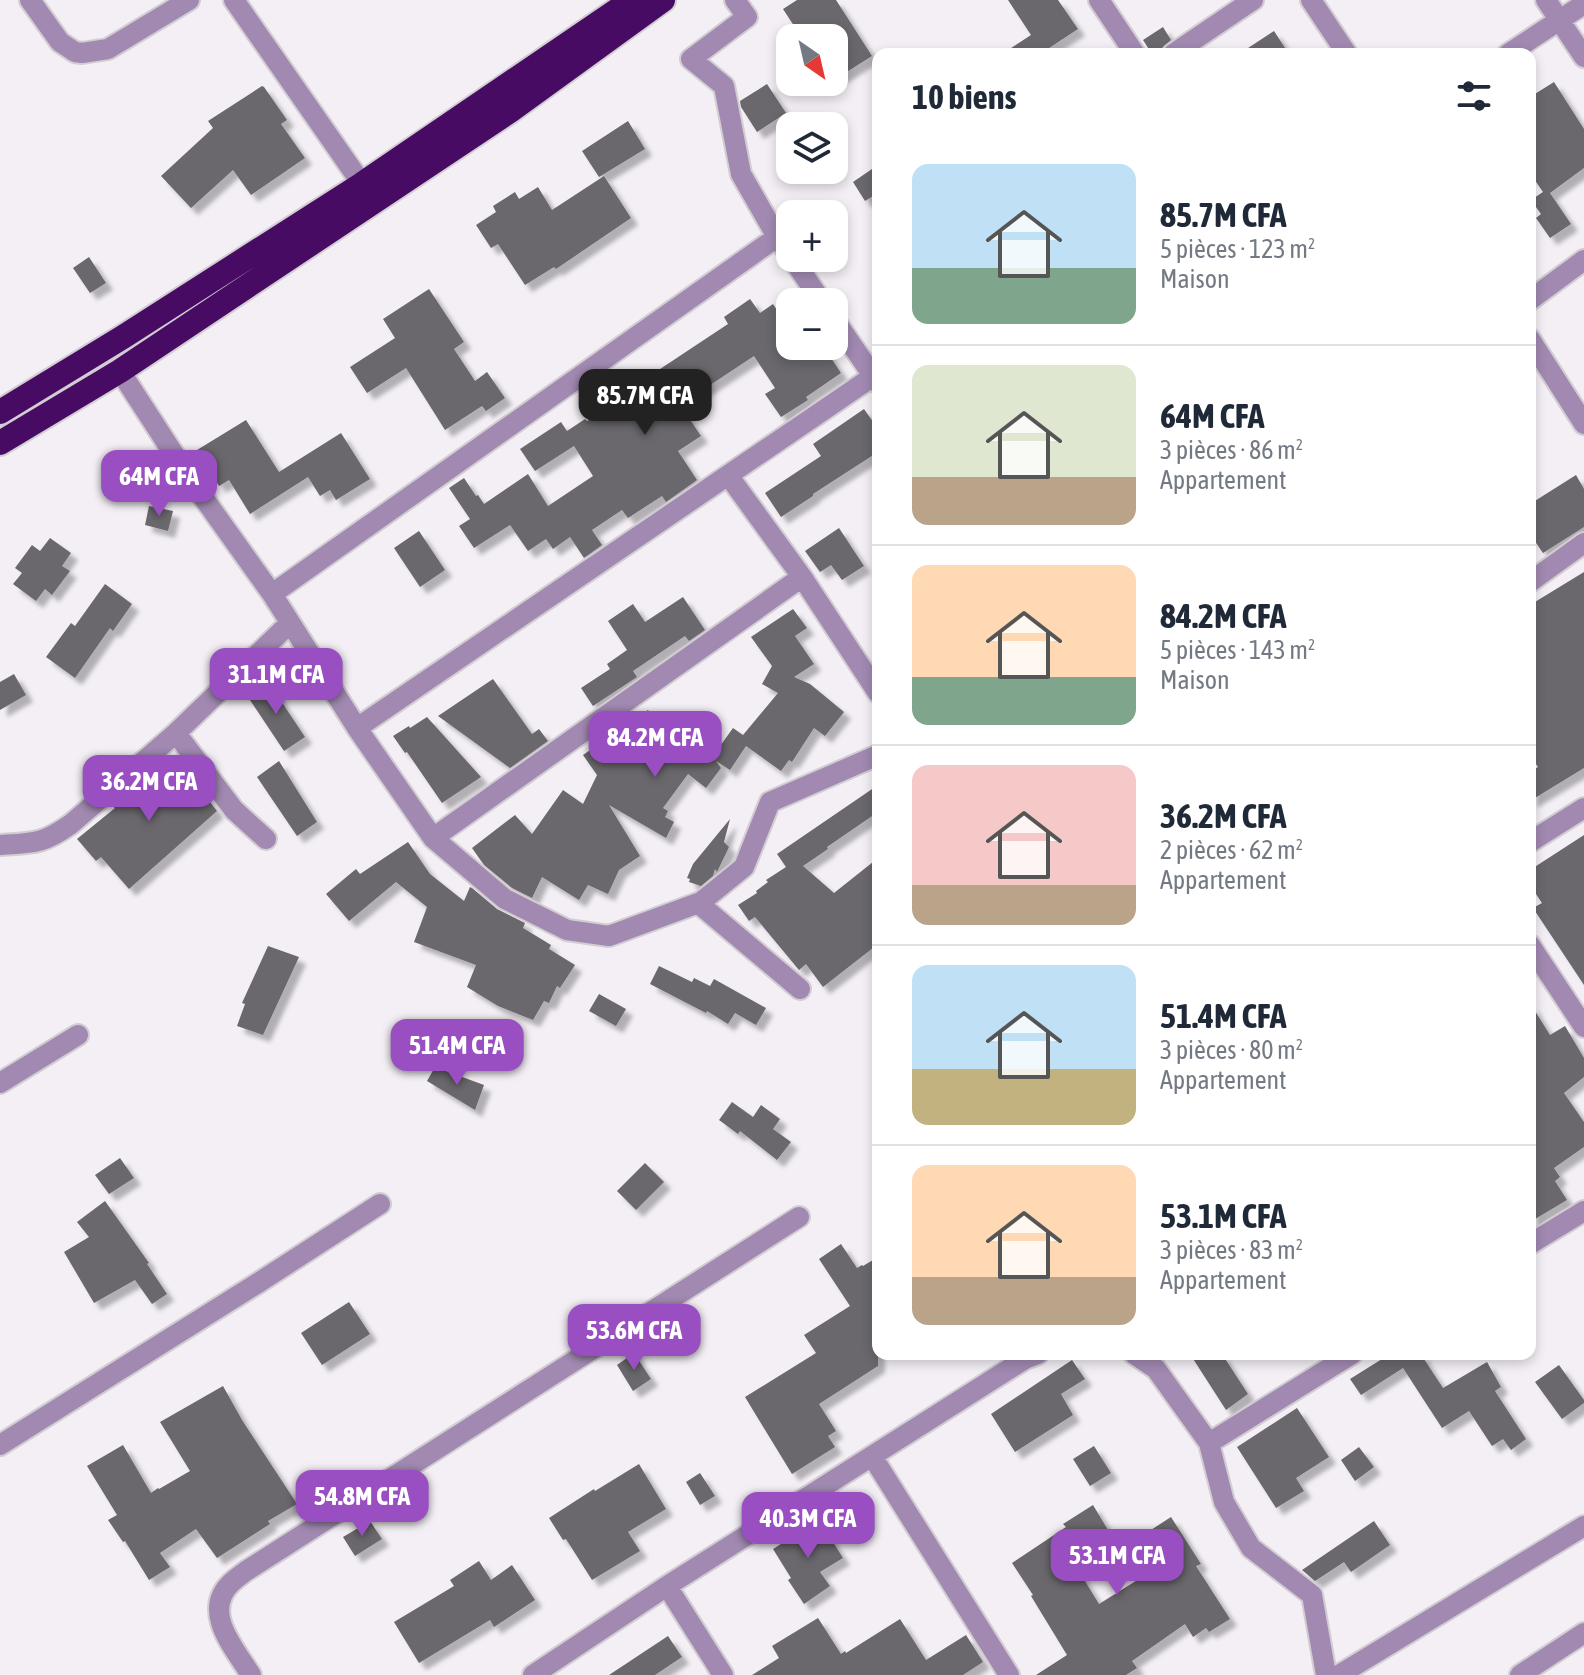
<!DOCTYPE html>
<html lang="fr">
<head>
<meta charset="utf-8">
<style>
  body { margin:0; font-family:"Asap Condensed",sans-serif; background:#f6f6f7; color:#1f2937; height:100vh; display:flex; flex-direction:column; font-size:30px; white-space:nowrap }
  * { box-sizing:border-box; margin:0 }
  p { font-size:26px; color:#747a83 }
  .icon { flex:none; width:44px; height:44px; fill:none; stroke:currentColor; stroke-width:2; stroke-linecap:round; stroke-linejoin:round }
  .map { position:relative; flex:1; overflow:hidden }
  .sheet { position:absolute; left:872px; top:48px; width:664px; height:1312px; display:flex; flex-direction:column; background:#fff; border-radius:16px; box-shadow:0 4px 12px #0003 }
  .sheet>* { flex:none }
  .needle { width:52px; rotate:146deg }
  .buttons { position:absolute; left:776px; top:24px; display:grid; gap:16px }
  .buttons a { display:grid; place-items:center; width:72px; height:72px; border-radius:16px; background:#fff; box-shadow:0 4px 12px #0003; font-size:40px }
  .price { position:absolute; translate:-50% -68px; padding:0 18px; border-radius:16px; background:#994fc2; color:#fff; font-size:26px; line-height:52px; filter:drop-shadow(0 2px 4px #0008) }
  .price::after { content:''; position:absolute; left:50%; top:48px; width:24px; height:18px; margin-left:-12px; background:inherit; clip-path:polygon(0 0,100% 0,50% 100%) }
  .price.active { background:#222; color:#fff }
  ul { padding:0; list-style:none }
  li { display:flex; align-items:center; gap:24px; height:200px; padding:0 40px }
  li+li { border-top:2px solid #e0e1e3 }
  li span { display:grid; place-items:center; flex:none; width:224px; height:160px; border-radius:16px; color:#555 }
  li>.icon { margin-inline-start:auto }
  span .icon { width:96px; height:96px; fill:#fffc; stroke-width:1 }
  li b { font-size:34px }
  h2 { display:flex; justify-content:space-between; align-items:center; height:96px; padding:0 40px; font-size:34px }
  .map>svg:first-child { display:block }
  .building { fill:#6a676c; filter:url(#shadow) }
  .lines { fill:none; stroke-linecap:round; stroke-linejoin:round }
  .minor-casing { stroke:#d1cdd2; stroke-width:24 }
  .highway-casing { stroke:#d1cdd2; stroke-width:28 }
  .minor { stroke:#a189b1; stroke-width:20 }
  .highway { stroke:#470b63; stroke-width:24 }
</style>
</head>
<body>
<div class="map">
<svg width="1584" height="1675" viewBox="0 0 1584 1675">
  <defs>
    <filter id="shadow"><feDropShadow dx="7" dy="7" stdDeviation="2" flood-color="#0004"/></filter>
  </defs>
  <rect width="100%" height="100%" fill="#f3eff5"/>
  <path class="building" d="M 797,0 L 836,0 L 872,56 L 834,80 L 834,38 L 802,38 L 783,9 Z
    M 1008,0 L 1058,0 L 1078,29 L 1040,54 L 1002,54 L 1031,35 Z
    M 1163,27 L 1171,40 L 1162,48 L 1160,54 L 1152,54 L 1143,40 Z
    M 1274,31 L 1289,54 L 1239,54 Z
    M 1554,82 L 1584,129 L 1584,168 L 1550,193 L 1571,224 L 1550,238 L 1536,218 L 1541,214 L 1531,200 L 1543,192 L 1530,173 L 1530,97 Z
    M 767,84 L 786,113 L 757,132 L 741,107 L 740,101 Z
    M 262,86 L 264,87 L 287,120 L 281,124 L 305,158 L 251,195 L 233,170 L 191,208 L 161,176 L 213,128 L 208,121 Z
    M 628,121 L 645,149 L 599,177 L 582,151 Z
    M 872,169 L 878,179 L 878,193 L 865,201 L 853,182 Z
    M 604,176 L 631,218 L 556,269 L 554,267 L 525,285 L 498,244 L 491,248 L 476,225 L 496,212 L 493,206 L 515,192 L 519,199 L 538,187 L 552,210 Z
    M 89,257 L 106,283 L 90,293 L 73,268 Z
    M 429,289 L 464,342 L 454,349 L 475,381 L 487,372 L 505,398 L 486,411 L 482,406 L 445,430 L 406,368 L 367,393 L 350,367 L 395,338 L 383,319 Z
    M 750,299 L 760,313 L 773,304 L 790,330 L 790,346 L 823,346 L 841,373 L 806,397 L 808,400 L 781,417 L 765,394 L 775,388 L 754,356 L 680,405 L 701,436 L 678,451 L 697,480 L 666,502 L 662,496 L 628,518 L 622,510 L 592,530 L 602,545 L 584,558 L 570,537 L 553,549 L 546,539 L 528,551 L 510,525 L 474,548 L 459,526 L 470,519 L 449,488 L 464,478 L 476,496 L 478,495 L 484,504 L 528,474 L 548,506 L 593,476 L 574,446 L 535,471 L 520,449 L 561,422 L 567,431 L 585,419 L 587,421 L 653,379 L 651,375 L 728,324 L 724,317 Z
    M 864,409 L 878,429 L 878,452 L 813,494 L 813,496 L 781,517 L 765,493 L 821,456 L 813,444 Z
    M 246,420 L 279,472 L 341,433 L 370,479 L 336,500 L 330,490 L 320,496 L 308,477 L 250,514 L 229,480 L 219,486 L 197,450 Z
    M 1576,475 L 1584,489 L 1584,527 L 1543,553 L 1530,534 L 1530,504 Z
    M 149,506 L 173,511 L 168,531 L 145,525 Z
    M 839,528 L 864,566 L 842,580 L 831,565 L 820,572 L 805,551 Z
    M 419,531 L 445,570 L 420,587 L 394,548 Z
    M 50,538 L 71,553 L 62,566 L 70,571 L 52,595 L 45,589 L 36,601 L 13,584 L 22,573 L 15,568 L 32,545 L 40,551 Z
    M 1584,572 L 1584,768 L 1530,801 L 1530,772 L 1538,767 L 1530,755 L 1530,605 Z
    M 105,584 L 132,604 L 113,631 L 110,628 L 75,678 L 46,657 L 71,623 L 75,626 Z
    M 683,597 L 705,630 L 689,641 L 685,636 L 633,671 L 637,677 L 593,706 L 581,688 L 610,669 L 607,664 L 627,650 L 608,621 L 633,604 L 645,622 Z
    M 793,609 L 807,628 L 795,636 L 814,664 L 794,677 L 810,684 L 844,712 L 825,736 L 814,728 L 792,762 L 789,760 L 781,771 L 746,746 L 730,770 L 716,761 L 721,768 L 706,788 L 688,774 L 663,808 L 668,811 L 665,817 L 674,822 L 666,838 L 609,805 L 640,856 L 619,870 L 608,894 L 588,885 L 579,900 L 542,877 L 532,898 L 512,888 L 484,865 L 472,848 L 515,815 L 532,834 L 563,790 L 583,804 L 597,775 L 583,755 L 648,710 L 663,731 L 685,716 L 713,756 L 733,728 L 743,735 L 778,693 L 762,684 L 772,666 L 751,637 Z
    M 14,674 L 26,695 L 0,710 L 0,682 Z
    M 493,679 L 532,734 L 539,729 L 548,741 L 510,768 L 438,716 Z
    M 267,680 L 305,737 L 284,751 L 246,694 Z
    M 427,717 L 481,777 L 442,803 L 407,752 L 405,753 L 393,736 L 409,726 L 410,728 Z
    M 175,758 L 217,811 L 129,889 L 101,857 L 96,861 L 77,839 L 115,808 L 112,806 L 165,760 L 168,763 Z
    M 279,761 L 317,822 L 297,836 L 257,777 Z
    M 878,785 L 878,812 L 827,847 L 828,849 L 803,866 L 834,893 L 878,858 L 878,944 L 823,987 L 806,964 L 799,970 L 755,917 L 749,921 L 738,905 L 757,893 L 756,891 L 768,882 L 766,880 L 786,867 L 777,854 Z
    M 730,819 L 724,842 L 729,847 L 717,872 L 715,869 L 713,876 L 701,886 L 689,882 L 690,879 L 687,878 L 693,864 Z
    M 1584,835 L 1584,985 L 1533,908 L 1542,903 L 1530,885 L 1530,870 Z
    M 408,842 L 430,874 L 464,901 L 470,887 L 472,888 L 497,909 L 525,923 L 523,928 L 551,945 L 549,949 L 575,965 L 560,988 L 557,986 L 549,1003 L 544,1001 L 533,1020 L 498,1006 L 467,987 L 476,965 L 414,942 L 427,907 L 396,882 L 349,921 L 326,894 L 356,869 L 360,874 Z
    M 268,946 L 299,957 L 263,1035 L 237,1026 L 245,1004 L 242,1003 Z
    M 659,966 L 692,982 L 694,978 L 710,986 L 714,979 L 766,1008 L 756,1025 L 735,1013 L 728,1024 L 707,1011 L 706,1013 L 650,984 Z
    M 599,994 L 626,1009 L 616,1026 L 589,1011 Z
    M 1530,1003 L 1550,1035 L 1565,1026 L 1584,1058 L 1584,1077 L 1564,1093 L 1584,1122 L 1584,1147 L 1554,1168 L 1560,1177 L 1555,1181 L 1567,1200 L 1530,1222 Z
    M 435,1067 L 484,1085 L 475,1110 L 427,1081 Z
    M 732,1102 L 753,1117 L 761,1105 L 780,1119 L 773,1129 L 791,1142 L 777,1160 L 740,1131 L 738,1134 L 719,1120 Z
    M 120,1158 L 134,1178 L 109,1194 L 95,1175 Z
    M 645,1163 L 664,1182 L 636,1210 L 617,1191 Z
    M 105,1201 L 149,1263 L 147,1264 L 167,1294 L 152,1304 L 135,1280 L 94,1303 L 64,1252 L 89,1237 L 77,1222 Z
    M 841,1244 L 857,1268 L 862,1265 L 863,1266 L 878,1257 L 878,1366 L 819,1404 L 836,1431 L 828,1436 L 835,1447 L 792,1474 L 745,1397 L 816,1353 L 804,1335 L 850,1306 L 819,1259 Z
    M 349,1302 L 370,1334 L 322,1365 L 301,1333 Z
    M 634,1353 L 651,1379 L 633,1391 L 617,1365 Z
    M 1190,1354 L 1222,1354 L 1248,1394 L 1226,1410 Z
    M 1390,1354 L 1426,1354 L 1422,1356 L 1443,1388 L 1487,1362 L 1501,1387 L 1495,1391 L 1526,1439 L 1511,1450 L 1503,1439 L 1492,1446 L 1469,1411 L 1442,1428 L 1403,1368 L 1361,1395 L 1350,1379 Z
    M 1072,1360 L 1085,1379 L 1061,1394 L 1073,1415 L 1015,1452 L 991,1414 Z
    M 1559,1365 L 1584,1400 L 1584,1403 L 1562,1419 L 1535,1382 Z
    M 223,1386 L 242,1420 L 297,1504 L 268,1521 L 270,1524 L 217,1558 L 196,1529 L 160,1553 L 170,1567 L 149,1580 L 125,1541 L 123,1542 L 108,1520 L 117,1515 L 87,1466 L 123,1445 L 151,1493 L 158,1488 L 159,1489 L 190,1471 L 160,1422 Z
    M 1297,1408 L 1329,1457 L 1296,1478 L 1304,1491 L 1276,1508 L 1237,1447 Z
    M 1094,1446 L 1111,1473 L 1090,1486 L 1073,1459 Z
    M 1359,1447 L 1374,1467 L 1355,1481 L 1341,1460 Z
    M 639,1464 L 666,1509 L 628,1532 L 640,1551 L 592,1580 L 566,1539 L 563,1540 L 549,1518 L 594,1489 L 595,1491 Z
    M 700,1473 L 715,1496 L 700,1505 L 686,1482 Z
    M 1093,1505 L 1111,1535 L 1072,1560 L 1099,1604 L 1139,1579 L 1120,1550 L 1171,1517 L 1201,1564 L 1196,1566 L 1230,1619 L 1209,1632 L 1206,1628 L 1193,1637 L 1185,1624 L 1132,1661 L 1137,1668 L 1126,1675 L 1036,1675 L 1067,1655 L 1031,1596 L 1033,1595 L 1012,1563 L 1066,1527 L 1063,1524 Z
    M 819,1520 L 843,1558 L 820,1572 L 830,1586 L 804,1604 L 788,1580 L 791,1578 L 773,1549 Z
    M 370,1521 L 382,1539 L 355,1556 L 343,1537 Z
    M 1374,1521 L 1390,1545 L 1351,1572 L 1344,1562 L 1315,1581 L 1302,1570 Z
    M 479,1561 L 491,1580 L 512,1565 L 535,1600 L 494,1627 L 490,1620 L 419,1663 L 394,1622 L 454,1586 L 450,1580 Z
    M 818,1618 L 841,1654 L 845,1651 L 846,1653 L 900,1619 L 926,1660 L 966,1635 L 983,1662 L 963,1675 L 752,1675 L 779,1658 L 772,1646 Z
    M 668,1636 L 682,1657 L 655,1675 L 609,1675 Z"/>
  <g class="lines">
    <defs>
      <path id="minor" d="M 30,0 L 60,42 L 75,52 L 82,53 L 108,49 L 189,0
        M 234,0 L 362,184
        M 735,0 L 747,17 L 691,59 L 724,86 L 741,174 L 777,237 L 790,255
        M 1099,0 L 1135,54
        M 1311,0 L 1347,54
        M 1546,0 L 1584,57
        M 1173,54 L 1253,0
        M 1508,54 L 1584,4
        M 792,258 L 822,302
        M 1530,300 L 1584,260
        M 834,319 L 878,383
        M 1530,339 L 1584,424
        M 120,371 L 190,479 L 272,594 L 357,728 L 433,838 L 505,899 L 567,930 L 609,936 L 701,902 L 744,867 L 770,802 L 878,755
        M 728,475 L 802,577 L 878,693
        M 1530,582 L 1584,543
        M 272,594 L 777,237
        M 357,728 L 878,373
        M 176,733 L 234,810 L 266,839
        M 433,838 L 802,577
        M 1530,842 L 1584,808
        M 0,845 C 34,843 43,844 71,824 L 176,733 L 290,623
        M 698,903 L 800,989
        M 1530,945 L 1584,1027
        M 0,1083 L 78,1035
        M 1530,1244 L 1584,1211
        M 1134,1354 L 1156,1369 L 1209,1443 L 1224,1502 L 1251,1548 L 1312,1595 L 1326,1675
        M 1209,1443 L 1352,1354
        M 0,1445 L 258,1283 L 380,1204
        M 872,1456 L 1009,1675
        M 667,1586 L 723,1675
        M 251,1675 C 235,1649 201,1612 231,1583 C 235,1579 241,1575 246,1571 L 799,1217
        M 533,1675 L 667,1586 L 1025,1359 L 1038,1354
        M 1339,1675 L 1584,1526
        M 1520,1675 L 1584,1633"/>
      <path id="highway" d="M 0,412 L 123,337 L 362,184 L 632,0
        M 0,443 L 120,371 L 510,111 L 663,0"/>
    </defs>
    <use href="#minor" class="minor-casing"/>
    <use href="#highway" class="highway-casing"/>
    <use href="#minor" class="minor"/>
    <use href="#highway" class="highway"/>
  </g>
</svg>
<div class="buttons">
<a><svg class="needle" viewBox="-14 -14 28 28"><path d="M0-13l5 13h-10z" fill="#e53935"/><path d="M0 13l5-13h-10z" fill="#747a83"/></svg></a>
<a><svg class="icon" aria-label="layers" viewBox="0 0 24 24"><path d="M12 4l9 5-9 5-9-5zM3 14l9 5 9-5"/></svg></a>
<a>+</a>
<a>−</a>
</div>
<b class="price active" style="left:645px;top:437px">85.7M CFA</b>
<b class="price" style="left:159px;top:518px">64M CFA</b>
<b class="price" style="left:276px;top:716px">31.1M CFA</b>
<b class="price" style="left:655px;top:779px">84.2M CFA</b>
<b class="price" style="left:149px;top:823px">36.2M CFA</b>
<b class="price" style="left:457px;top:1087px">51.4M CFA</b>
<b class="price" style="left:634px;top:1372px">53.6M CFA</b>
<b class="price" style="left:362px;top:1538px">54.8M CFA</b>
<b class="price" style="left:808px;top:1560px">40.3M CFA</b>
<b class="price" style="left:1117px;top:1597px">53.1M CFA</b>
<section class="sheet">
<h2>10 biens<svg class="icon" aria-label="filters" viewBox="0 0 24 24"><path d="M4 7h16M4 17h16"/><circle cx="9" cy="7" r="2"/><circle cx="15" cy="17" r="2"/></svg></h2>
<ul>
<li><span style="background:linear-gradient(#bfe0f5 65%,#7fa58c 0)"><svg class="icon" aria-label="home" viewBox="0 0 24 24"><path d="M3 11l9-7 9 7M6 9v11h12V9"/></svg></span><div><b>85.7M CFA</b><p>5 pièces · 123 m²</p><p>Maison</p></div></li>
<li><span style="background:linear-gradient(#dfe7d0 70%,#b9a48a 0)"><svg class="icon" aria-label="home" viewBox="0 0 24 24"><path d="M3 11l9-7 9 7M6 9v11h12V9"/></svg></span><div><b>64M CFA</b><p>3 pièces · 86 m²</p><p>Appartement</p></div></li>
<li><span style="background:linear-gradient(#ffd9b3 70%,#7fa58c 0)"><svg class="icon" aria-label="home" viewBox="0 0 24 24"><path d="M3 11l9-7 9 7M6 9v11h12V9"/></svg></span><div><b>84.2M CFA</b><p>5 pièces · 143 m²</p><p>Maison</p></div></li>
<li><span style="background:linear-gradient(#f6c9c9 75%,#b9a48a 0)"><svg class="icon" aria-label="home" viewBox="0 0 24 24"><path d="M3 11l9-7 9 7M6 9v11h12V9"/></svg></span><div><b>36.2M CFA</b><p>2 pièces · 62 m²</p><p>Appartement</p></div></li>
<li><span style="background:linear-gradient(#bfe0f5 65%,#c2b280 0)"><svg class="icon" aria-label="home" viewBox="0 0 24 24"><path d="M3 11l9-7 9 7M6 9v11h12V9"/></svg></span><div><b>51.4M CFA</b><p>3 pièces · 80 m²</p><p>Appartement</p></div></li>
<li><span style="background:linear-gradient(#ffd9b3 70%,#b9a48a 0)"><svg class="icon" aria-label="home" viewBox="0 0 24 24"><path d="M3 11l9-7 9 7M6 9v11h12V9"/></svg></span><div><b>53.1M CFA</b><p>3 pièces · 83 m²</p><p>Appartement</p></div></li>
</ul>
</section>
</div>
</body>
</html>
